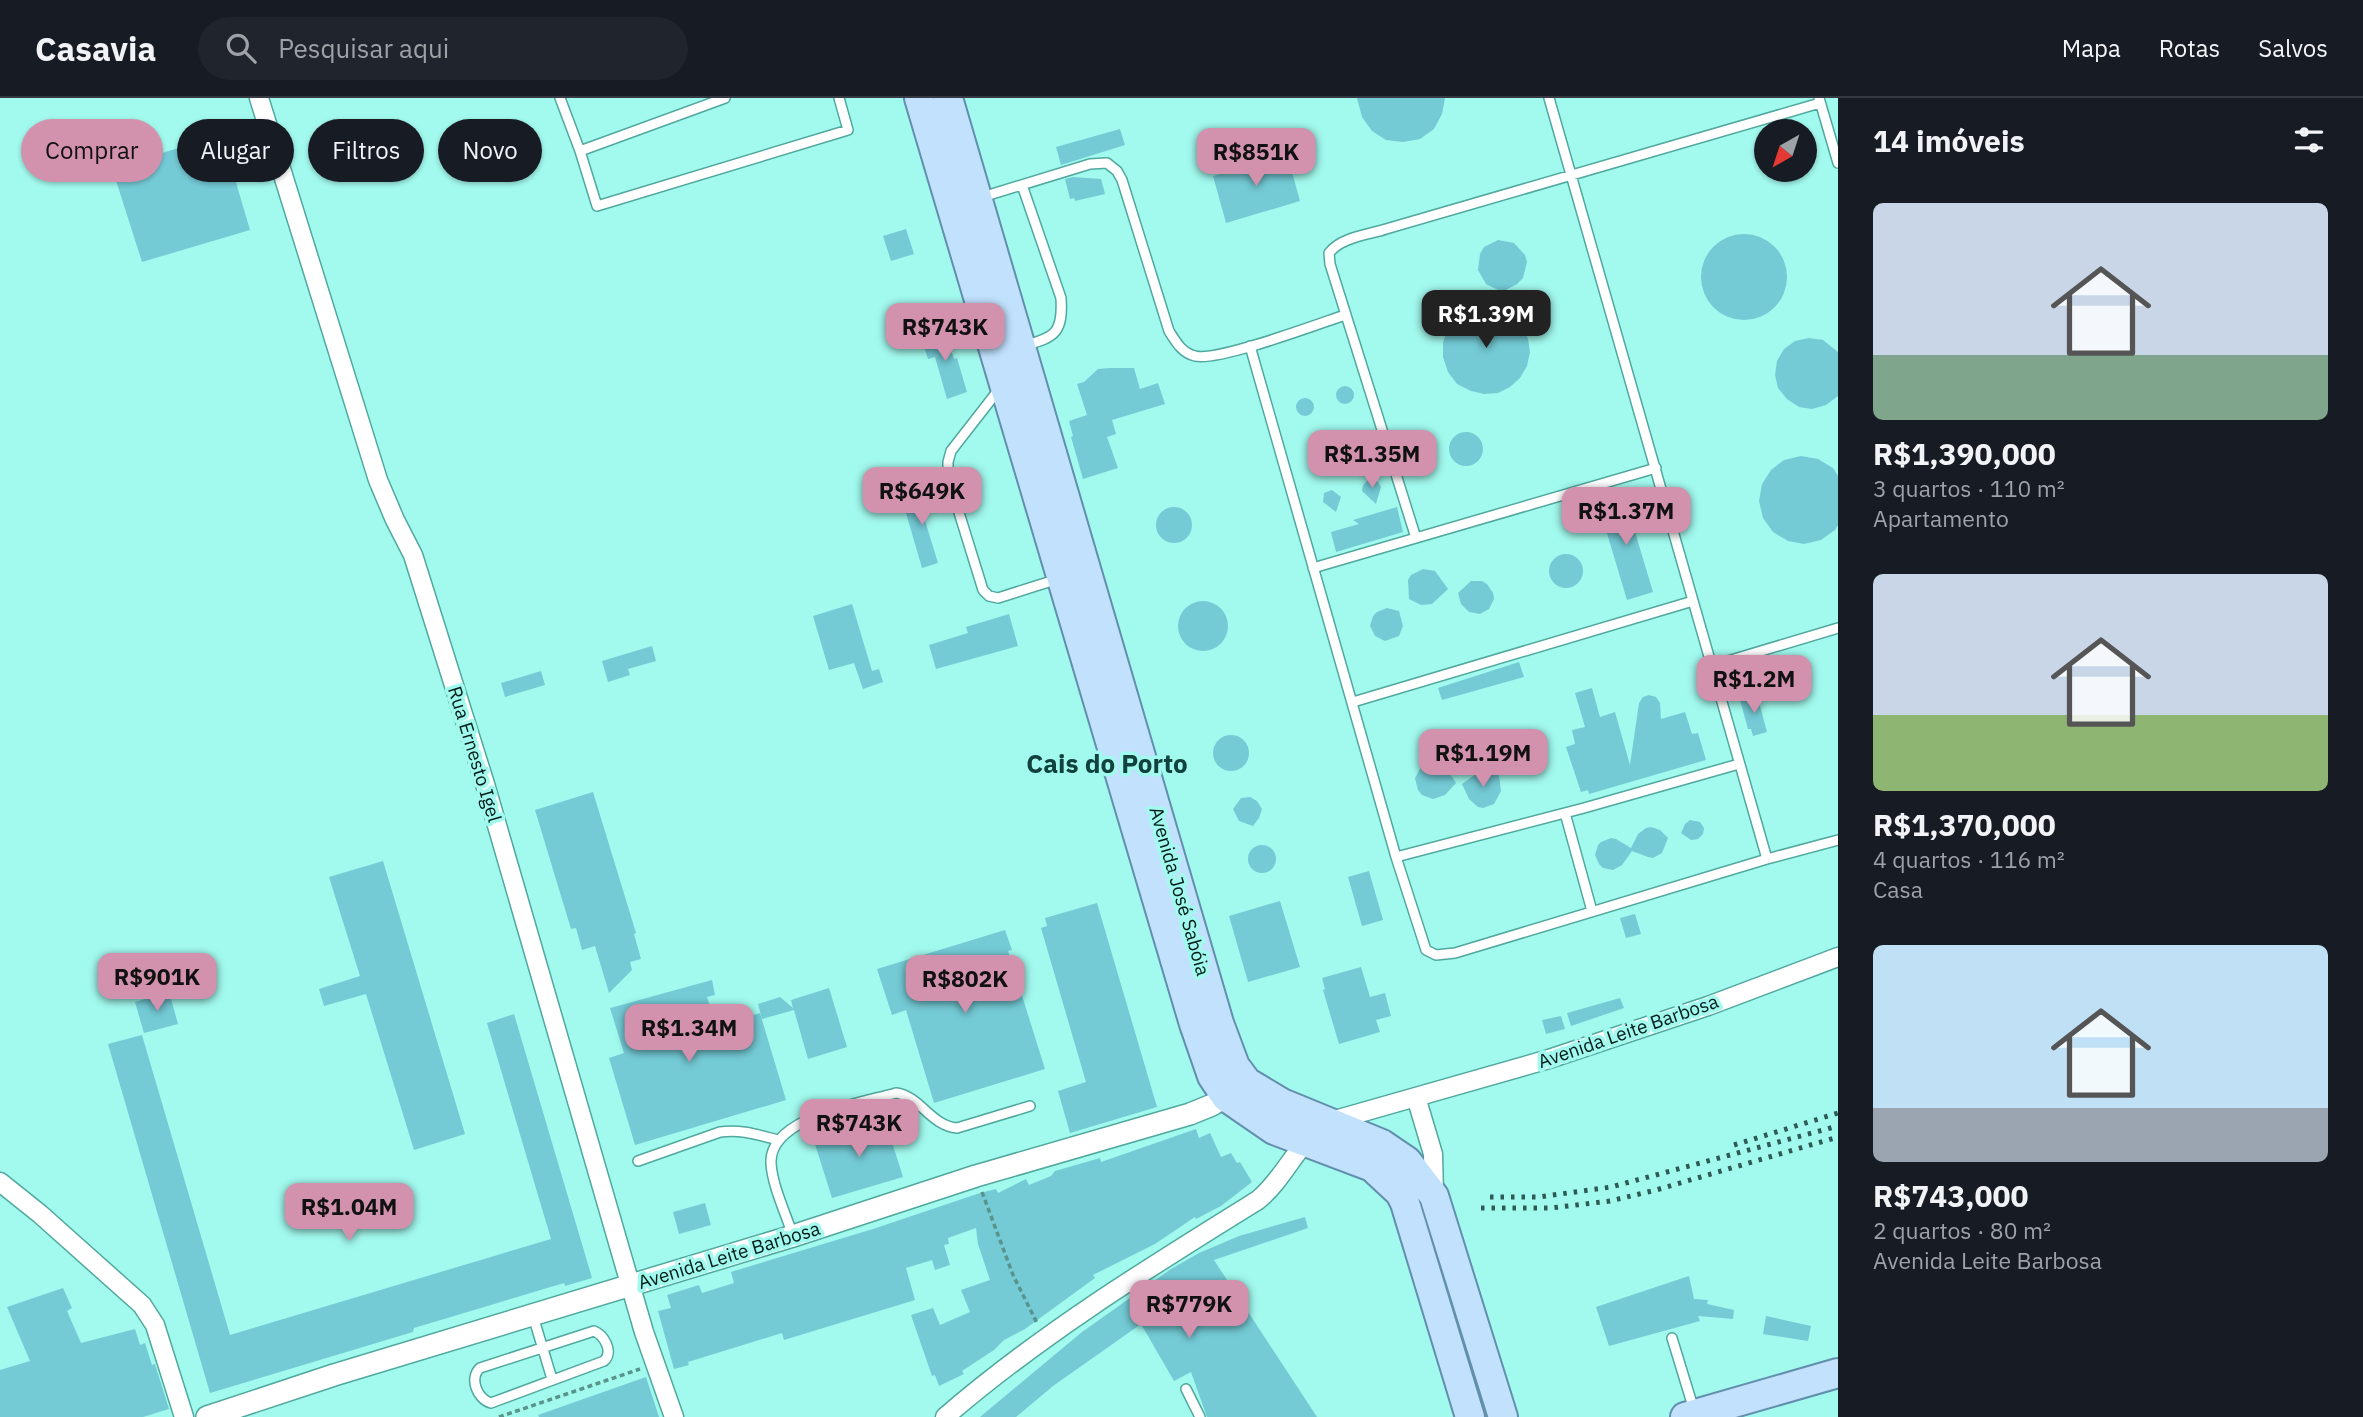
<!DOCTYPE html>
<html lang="pt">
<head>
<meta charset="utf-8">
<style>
  body { margin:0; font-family:"IBM Plex Sans",sans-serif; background:#20242c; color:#f1f3f6; height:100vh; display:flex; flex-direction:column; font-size:26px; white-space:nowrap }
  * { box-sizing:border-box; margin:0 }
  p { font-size:23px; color:#9ea1a6 }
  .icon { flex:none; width:38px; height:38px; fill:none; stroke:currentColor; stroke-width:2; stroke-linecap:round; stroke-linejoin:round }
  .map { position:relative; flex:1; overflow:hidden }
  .drawer { display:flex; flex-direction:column; background:#171b24; width:525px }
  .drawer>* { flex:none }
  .top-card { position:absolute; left:21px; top:21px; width:665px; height:63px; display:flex; gap:14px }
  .needle { width:46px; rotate:219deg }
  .tools { position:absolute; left:1754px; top:21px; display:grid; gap:14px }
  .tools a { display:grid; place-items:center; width:63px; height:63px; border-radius:50%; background:#171b24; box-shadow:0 2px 5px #0004; font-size:35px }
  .price { position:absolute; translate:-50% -60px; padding:0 16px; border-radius:14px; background:#d291ac; color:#111; font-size:23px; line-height:46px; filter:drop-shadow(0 2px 4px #0008) }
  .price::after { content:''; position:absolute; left:50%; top:42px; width:21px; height:16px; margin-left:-10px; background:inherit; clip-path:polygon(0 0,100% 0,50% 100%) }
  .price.selected { background:#222; color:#fff }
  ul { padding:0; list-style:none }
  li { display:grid; align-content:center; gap:14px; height:371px; padding:0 35px }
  li span { display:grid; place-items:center; height:217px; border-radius:10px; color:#555 }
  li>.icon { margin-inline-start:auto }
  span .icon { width:126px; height:126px; fill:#fffc; stroke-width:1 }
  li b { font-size:30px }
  h2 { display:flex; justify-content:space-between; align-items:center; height:84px; padding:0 35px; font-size:30px }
  .pill { padding:0 24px; border-radius:32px; background:#171b24; box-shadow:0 2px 5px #0004; font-size:24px; line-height:63px }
  .pill.selected { background:#d291ac; color:#111 }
  header { display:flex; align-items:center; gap:42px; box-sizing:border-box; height:98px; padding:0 35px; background:#171b24; border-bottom:2px solid #363941 }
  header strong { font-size:33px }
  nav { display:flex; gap:38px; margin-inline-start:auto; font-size:24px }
  .search { width:490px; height:63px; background:#20242c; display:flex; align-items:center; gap:18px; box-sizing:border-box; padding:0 24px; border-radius:38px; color:#9ea1a6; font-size:26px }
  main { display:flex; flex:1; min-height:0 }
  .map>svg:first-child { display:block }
  .building { fill:#74cbd6 }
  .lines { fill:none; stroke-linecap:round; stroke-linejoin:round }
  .service-casing { stroke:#50a89e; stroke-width:12 }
  .minor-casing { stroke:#50a89e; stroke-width:21 }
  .tertiary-casing { stroke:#50a89e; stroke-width:24 }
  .primary-casing { stroke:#628fac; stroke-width:32 }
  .path { stroke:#58938c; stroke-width:3.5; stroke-dasharray:5 3.5; stroke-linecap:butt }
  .service { stroke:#fff; stroke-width:9 }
  .minor { stroke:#fff; stroke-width:18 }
  .tertiary { stroke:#fff; stroke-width:21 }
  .primary { stroke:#c1e1fd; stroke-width:28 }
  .rail { stroke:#2e5a55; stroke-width:5; stroke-dasharray:3.5 7; stroke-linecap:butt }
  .labels { text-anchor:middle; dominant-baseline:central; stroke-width:7; stroke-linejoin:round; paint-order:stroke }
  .street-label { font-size:19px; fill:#001b18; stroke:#a2f9ee }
  .district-label { font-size:26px; font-weight:bold; fill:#11423d; stroke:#a2f9ee }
</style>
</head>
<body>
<header>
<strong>Casavia</strong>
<div class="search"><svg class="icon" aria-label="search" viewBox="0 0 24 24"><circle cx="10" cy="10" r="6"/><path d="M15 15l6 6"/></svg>Pesquisar aqui</div>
<nav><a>Mapa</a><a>Rotas</a><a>Salvos</a></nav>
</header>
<main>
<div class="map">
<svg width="1838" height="1319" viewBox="0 0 1838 1319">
  <rect width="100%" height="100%" fill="#a2f9ee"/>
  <path class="building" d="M 1357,0 L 1445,0 L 1442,16 L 1434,31 L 1420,41 L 1403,44 L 1386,42 L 1372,33 L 1362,19 Z
    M 1120,31 L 1125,47 L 1061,67 L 1056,49 Z
    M 222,37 L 250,132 L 142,164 L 112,70 Z
    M 1287,56 L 1300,103 L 1226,125 L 1213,78 Z
    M 1073,79 L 1101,81 L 1105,96 L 1075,103 L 1074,100 L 1070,101 L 1065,81 Z
    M 906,131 L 914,156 L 891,163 L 883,138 Z
    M1701 179a43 43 0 1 1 86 0a43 43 0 1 1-86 0Z
    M 1498,142 L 1514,145 L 1525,157 L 1527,164 L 1523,180 L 1517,186 L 1502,194 L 1486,186 L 1478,172 L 1480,156 L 1484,149 Z
    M 1493,207 L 1513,218 L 1522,228 L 1528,241 L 1530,254 L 1527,268 L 1520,280 L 1510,289 L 1498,295 L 1484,296 L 1471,293 L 1457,286 L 1448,274 L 1443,259 L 1443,244 L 1448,230 L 1458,218 L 1471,211 Z
    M 944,231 L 954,261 L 957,260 L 967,294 L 947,301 L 935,259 L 928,261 L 921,239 Z
    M 1809,240 L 1823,242 L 1838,254 L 1838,298 L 1826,307 L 1812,311 L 1799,309 L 1787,301 L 1778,290 L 1775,277 L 1777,263 L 1784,251 L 1795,243 Z
    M 1110,270 L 1134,270 L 1140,291 L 1158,285 L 1165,306 L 1112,322 L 1116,336 L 1107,339 L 1118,370 L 1083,381 L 1071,339 L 1073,338 L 1069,323 L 1087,317 L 1077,286 L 1084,284 L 1098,271 Z
    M1336 297a9 9 0 1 1 18 0a9 9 0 1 1-18 0Z
    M1296 309a9 9 0 1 1 18 0a9 9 0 1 1-18 0Z
    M1349 343a9 9 0 1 1 18 0a9 9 0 1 1-18 0Z
    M1449 351a17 17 0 1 1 34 0a17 17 0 1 1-34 0Z
    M1309 354a9 9 0 1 1 18 0a9 9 0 1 1-18 0Z
    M 1801,358 L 1818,361 L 1833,370 L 1838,378 L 1838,427 L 1835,432 L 1821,442 L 1804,446 L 1788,443 L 1773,434 L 1763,420 L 1759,403 L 1762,386 L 1771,372 L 1784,362 Z
    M 1369,381 L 1376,381 L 1381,389 L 1376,406 L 1362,393 L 1363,387 Z
    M 921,387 L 935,395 L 923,416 L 938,465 L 922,470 L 906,415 Z
    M 1332,392 L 1341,399 L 1336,414 L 1323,404 L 1324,395 Z
    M 1623,394 L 1653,494 L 1627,502 L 1606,432 L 1609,430 L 1600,400 Z
    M 1397,409 L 1403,434 L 1336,454 L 1331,434 L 1359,426 L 1353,422 Z
    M1156 427a18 18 0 1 1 36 0a18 18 0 1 1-36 0Z
    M1549 473a17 17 0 1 1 34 0a17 17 0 1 1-34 0Z
    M 1423,471 L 1435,473 L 1448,491 L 1432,506 L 1421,507 L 1409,501 L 1408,482 L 1411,477 Z
    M 1471,483 L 1482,483 L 1487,486 L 1493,495 L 1494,501 L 1489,511 L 1480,516 L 1469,514 L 1461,506 L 1458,495 Z
    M1178 528a25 25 0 1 1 50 0a25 25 0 1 1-50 0Z
    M 852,506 L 872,573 L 879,571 L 883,584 L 863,591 L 854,565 L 829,572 L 813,518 Z
    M 1387,510 L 1399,513 L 1403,528 L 1399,538 L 1385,543 L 1375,538 L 1370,528 L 1373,518 L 1377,514 Z
    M 1009,516 L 1018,548 L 936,571 L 929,547 L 968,535 L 966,529 Z
    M 652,548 L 656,563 L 628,571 L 630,577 L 608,584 L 602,563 Z
    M 1519,564 L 1524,579 L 1442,602 L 1438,590 Z
    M 541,573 L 545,587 L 505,599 L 501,585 Z
    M 1592,590 L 1600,619 L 1615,614 L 1630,667 L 1639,605 L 1643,599 L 1649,597 L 1656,599 L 1660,605 L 1661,621 L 1685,614 L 1692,636 L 1698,635 L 1706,662 L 1589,696 L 1588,692 L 1581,694 L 1566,649 L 1575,646 L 1572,632 L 1585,629 L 1575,595 Z
    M 1757,597 L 1767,634 L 1753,638 L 1751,631 L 1748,631 L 1740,602 Z
    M1213 655a18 18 0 1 1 36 0a18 18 0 1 1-36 0Z
    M 1521,639 L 1532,642 L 1537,646 L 1539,652 L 1539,663 L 1527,673 L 1507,672 L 1505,654 L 1506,649 L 1515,640 Z
    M 1432,664 L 1444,666 L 1456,685 L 1445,697 L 1433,701 L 1422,697 L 1418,692 L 1415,680 L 1421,669 Z
    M 1482,675 L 1499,677 L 1501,693 L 1494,706 L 1483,710 L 1478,709 L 1469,701 L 1462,686 L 1476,676 Z
    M 593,694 L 636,835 L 634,836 L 641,861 L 630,864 L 632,872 L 609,895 L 595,848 L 582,852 L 576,830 L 571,831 L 535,712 Z
    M 1250,699 L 1257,703 L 1262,711 L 1259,720 L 1253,728 L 1239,723 L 1233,711 L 1241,700 Z
    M 1690,722 L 1700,724 L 1704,730 L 1703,736 L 1698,741 L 1691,742 L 1681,735 L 1685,726 Z
    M 1651,729 L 1660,732 L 1668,740 L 1662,755 L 1653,760 L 1648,759 L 1632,753 L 1622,767 L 1613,772 L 1603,770 L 1599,766 L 1595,757 L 1598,747 L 1601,744 L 1611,740 L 1616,741 L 1631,750 L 1638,736 L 1646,730 Z
    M1248 761a14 14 0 1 1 28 0a14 14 0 1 1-28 0Z
    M 383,763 L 465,1036 L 414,1052 L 366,896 L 324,908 L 319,891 L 360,878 L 329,779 Z
    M 1369,773 L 1383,822 L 1362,828 L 1348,779 Z
    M 1280,803 L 1300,869 L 1248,884 L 1229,818 Z
    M 1097,805 L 1157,1009 L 1070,1035 L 1058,993 L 1086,984 L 1041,830 L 1047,828 L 1045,820 Z
    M 1635,816 L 1641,836 L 1626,840 L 1620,820 Z
    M 1005,832 L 1012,852 L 1008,853 L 1045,971 L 934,1005 L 906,912 L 892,917 L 877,871 Z
    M 1361,869 L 1370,899 L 1385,895 L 1391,918 L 1376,922 L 1380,934 L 1339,946 L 1323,892 L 1325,891 L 1322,880 Z
    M 712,882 L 715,897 L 707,899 L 716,928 L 760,915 L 786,1002 L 635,1047 L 609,960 L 624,955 L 610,910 Z
    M 829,890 L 847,949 L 808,961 L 794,912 L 762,921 L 758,906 L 780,899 L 793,910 L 791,902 Z
    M 169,894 L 178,926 L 144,935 L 135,904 Z
    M 1620,900 L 1624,910 L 1571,928 L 1567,915 Z
    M 514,916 L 592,1180 L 565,1188 L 564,1185 L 414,1230 L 413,1234 L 210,1295 L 108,946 L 142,937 L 230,1237 L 551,1141 L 487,925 Z
    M 1561,918 L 1565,931 L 1546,936 L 1542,922 Z
    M 885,1022 L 903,1079 L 832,1100 L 814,1043 Z
    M 1196,1031 L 1199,1040 L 1210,1035 L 1221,1059 L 1231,1055 L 1237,1065 L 1240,1064 L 1252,1084 L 1221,1108 L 1196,1121 L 1195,1119 L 1155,1146 L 1093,1177 L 1095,1180 L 1025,1231 L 1004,1242 L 994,1252 L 962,1273 L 964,1276 L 939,1288 L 935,1277 L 932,1278 L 911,1217 L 933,1210 L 940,1227 L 970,1214 L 961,1192 L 990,1182 L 978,1146 L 976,1130 L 948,1140 L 949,1146 L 944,1147 L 950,1167 L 935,1172 L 932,1162 L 906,1170 L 915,1202 L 784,1242 L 782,1235 L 688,1264 L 689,1267 L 674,1271 L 658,1213 L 671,1210 L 667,1197 L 699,1187 L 702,1195 L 734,1185 L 731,1174 L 873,1131 L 980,1095 L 996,1091 L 998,1095 L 1026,1081 L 1029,1087 L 1051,1078 L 1055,1073 L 1100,1060 L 1101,1064 Z
    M 705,1105 L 711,1127 L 679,1136 L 673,1114 Z
    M 1305,1119 L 1308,1130 L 1214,1162 L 1317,1319 L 1207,1319 L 1191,1274 L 1174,1283 L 1141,1226 L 1053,1288 L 1016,1319 L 980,1319 L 1082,1234 L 1171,1171 L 1199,1155 L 1239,1138 Z
    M 1689,1178 L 1694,1201 L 1708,1202 L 1707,1206 L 1734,1212 L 1733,1221 L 1698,1218 L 1700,1223 L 1609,1248 L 1596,1209 Z
    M 63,1190 L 72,1210 L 67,1213 L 81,1245 L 135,1231 L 140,1247 L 145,1245 L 152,1267 L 155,1266 L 169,1311 L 143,1319 L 0,1319 L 0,1272 L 30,1263 L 7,1209 Z
    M 1766,1218 L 1811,1228 L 1808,1243 L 1763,1236 Z
    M 646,1279 L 659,1319 L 539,1319 L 538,1317 Z"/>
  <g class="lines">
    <defs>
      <path id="service" d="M 560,0 L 580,53
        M 725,0 L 580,53 L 597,108 L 848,32 L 839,0
        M 1549,0 L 1767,761
        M 1819,0 L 1838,65
        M 1022,87 L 1061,200 C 1063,233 1056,240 1025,247
        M 979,100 L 1090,66 L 1107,65 L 1117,73 L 1122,82 L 1169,233 C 1176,244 1182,255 1195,258 C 1217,264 1318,226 1345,217
        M 1250,248 L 1396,759 L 1426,852 L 1436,857 L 1455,855 L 1767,761 L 1838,742
        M 1000,290 L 951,353 L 948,364 L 948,379 L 983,492 L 989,498 L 998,500 L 1058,481
        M 1416,440 L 1330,166 L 1329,155 C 1341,139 1368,137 1386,131 L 1820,5
        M 1313,470 L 1656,370
        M 1711,568 L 1838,530
        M 1353,604 L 1693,503
        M 1565,715 L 1592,813
        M 1396,759 L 1584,710 L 1739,666
        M 638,1063 L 720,1034 C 741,1031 758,1037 778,1042
        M 793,1138 C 786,1116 772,1087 771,1065 C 769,1019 862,1005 896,995 C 920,998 931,1028 957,1030 L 1030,1008
        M 533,1218 L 552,1281
        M 594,1233 C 604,1237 614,1254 604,1263 L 491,1305 C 477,1301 469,1280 480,1270 Z
        M 1672,1240 L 1694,1312
        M 1186,1291 L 1200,1319"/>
      <path id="minor" d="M 259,0 L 378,382 L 395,422 L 413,457 L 485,686 L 644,1234 L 674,1319
        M 1416,999 L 1433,1056 L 1434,1098
        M 0,1084 L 40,1116 L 142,1207 L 155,1227 L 184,1319
        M 945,1319 C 1041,1236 1150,1169 1258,1102 C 1286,1079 1297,1044 1328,1024 L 1549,961 L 1708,908 L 1838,859"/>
      <path id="tertiary" d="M 207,1319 L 334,1277 L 793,1138 L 976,1078 L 1190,1016 L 1212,1007 L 1237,991"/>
      <path id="primary" d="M 919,0 L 1194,926 L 1212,978 L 1226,999 L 1274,1032 L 1372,1069 L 1400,1095 L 1405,1105 L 1470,1319
        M 948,0 L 1219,925 L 1235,968 L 1247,984 L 1282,1005 L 1382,1046 L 1407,1063 L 1434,1098 L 1503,1319
        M 1685,1319 L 1838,1275"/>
    </defs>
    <use href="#service" class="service-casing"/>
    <use href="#minor" class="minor-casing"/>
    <use href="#tertiary" class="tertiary-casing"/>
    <use href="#primary" class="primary-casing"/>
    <path class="path" d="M 982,1094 L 1013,1177 L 1037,1225
      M 499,1319 L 640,1271"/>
    <use href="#service" class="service"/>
    <use href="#minor" class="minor"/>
    <use href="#tertiary" class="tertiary"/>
    <use href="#primary" class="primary"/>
    <path class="rail" d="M 1734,1047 L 1838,1015
      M 1490,1099 L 1539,1099 L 1611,1089 L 1838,1028
      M 1481,1110 L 1551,1110 L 1610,1103 L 1656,1092 L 1838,1039"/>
  </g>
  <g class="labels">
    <g class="street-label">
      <text transform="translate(475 656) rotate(73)">Rua Ernesto Igel</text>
      <text transform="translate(1180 793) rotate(74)">Avenida José Sabóia</text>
      <text transform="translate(1628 933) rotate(-19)">Avenida Leite Barbosa</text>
      <text transform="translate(729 1157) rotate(-17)">Avenida Leite Barbosa</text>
    </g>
    <g class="district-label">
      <text x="1107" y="665">Cais do Porto</text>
    </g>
  </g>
</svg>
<div class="tools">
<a><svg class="needle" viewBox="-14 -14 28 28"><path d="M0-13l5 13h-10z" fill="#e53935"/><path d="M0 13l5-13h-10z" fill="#9ea1a6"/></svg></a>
</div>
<b class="price" style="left:1256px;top:90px">R$851K</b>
<b class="price selected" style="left:1486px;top:252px">R$1.39M</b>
<b class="price" style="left:945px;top:265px">R$743K</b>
<b class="price" style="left:1372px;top:392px">R$1.35M</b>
<b class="price" style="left:922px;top:429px">R$649K</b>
<b class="price" style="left:1626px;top:449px">R$1.37M</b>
<b class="price" style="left:1754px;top:617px">R$1.2M</b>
<b class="price" style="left:1483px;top:691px">R$1.19M</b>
<b class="price" style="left:157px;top:915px">R$901K</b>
<b class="price" style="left:965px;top:917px">R$802K</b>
<b class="price" style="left:689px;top:966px">R$1.34M</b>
<b class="price" style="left:859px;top:1061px">R$743K</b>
<b class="price" style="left:349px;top:1145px">R$1.04M</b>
<b class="price" style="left:1189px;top:1242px">R$779K</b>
<div class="top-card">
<a class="pill selected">Comprar</a>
<a class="pill">Alugar</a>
<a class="pill">Filtros</a>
<a class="pill">Novo</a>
</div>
</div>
<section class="drawer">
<h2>14 imóveis<svg class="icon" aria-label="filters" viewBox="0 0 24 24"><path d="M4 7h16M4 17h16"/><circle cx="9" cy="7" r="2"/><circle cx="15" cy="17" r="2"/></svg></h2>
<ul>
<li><span style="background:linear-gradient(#c9d6e8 70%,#7fa58c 0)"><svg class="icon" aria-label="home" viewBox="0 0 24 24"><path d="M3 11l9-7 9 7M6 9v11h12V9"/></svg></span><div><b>R$1,390,000</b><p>3 quartos · 110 m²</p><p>Apartamento</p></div></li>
<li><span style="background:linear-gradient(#c9d6e8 65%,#8fb573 0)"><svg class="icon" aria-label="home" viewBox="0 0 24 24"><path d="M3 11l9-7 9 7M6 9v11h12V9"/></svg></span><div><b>R$1,370,000</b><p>4 quartos · 116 m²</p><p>Casa</p></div></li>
<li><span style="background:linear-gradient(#bfe0f5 75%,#9aa5b1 0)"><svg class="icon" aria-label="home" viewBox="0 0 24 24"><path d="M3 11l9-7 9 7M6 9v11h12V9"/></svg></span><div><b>R$743,000</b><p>2 quartos · 80 m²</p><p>Avenida Leite Barbosa</p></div></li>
</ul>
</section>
</main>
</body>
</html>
